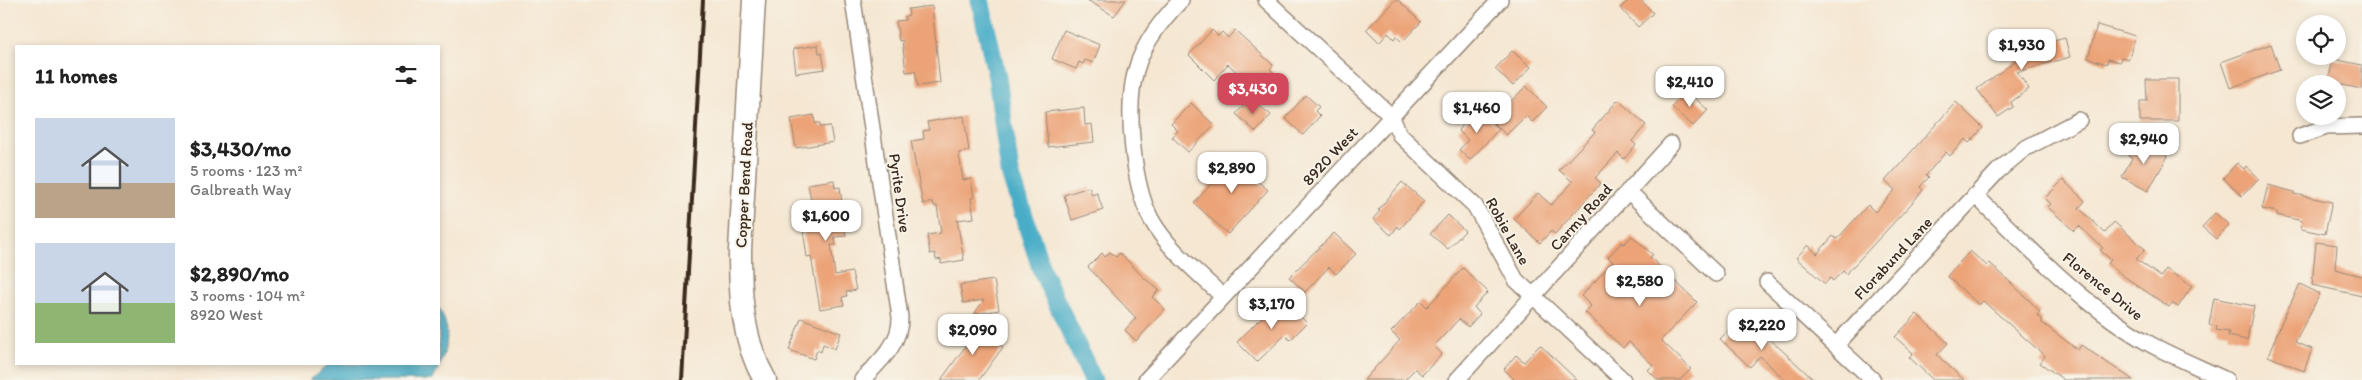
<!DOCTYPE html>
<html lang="en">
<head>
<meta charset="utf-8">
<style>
  body { margin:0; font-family:Itim,sans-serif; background:#f2f2f2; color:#222; height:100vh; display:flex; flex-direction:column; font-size:19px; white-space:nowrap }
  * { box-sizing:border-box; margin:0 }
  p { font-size:16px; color:#767676 }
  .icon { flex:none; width:28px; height:28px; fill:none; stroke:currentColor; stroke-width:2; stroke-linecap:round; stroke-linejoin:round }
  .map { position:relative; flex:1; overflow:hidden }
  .drawer { position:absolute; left:15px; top:45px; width:425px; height:320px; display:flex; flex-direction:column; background:#fff; border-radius:0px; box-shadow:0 2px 8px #0003 }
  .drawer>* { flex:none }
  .controls { position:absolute; left:2296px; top:15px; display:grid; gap:10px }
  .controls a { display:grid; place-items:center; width:50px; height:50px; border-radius:50%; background:#fff; box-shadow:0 2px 8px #0003; font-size:25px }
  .price { position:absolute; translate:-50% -42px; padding:0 11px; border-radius:10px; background:#fff; color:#222; font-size:16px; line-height:32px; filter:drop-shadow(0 1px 2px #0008) }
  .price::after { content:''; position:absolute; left:50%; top:30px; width:15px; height:11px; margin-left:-8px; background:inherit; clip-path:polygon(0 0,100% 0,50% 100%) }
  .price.current { background:#d1495b; color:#fff }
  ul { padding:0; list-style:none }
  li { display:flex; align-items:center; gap:15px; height:125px; padding:0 20px }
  li span { display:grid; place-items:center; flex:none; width:140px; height:100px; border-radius:0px; color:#555 }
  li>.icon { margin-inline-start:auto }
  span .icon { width:60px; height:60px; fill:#fffc; stroke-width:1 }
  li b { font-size:21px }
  h2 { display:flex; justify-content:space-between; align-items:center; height:60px; padding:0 20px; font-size:21px }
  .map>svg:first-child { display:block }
  .water { fill:#48adc7; stroke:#426c72 }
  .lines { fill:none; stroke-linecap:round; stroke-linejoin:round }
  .canal { stroke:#48adc7; stroke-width:19 }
  .building { fill:#eca377 }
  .street-casing { stroke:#988878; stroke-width:18 }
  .secondary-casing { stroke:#988878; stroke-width:25 }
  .street { stroke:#fff; stroke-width:15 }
  .secondary { stroke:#fff; stroke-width:22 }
  .rail { stroke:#3b2a1e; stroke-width:4 }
  .labels { text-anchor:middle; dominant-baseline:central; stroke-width:4; stroke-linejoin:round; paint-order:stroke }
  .street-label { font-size:16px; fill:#3b2a1e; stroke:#f7f3e8 }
</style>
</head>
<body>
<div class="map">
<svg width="2362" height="380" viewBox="0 0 2362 380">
  <rect width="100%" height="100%" fill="#f7f3e8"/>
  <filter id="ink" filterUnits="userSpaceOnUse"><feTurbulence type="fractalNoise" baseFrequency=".02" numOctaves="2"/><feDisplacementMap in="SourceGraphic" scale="10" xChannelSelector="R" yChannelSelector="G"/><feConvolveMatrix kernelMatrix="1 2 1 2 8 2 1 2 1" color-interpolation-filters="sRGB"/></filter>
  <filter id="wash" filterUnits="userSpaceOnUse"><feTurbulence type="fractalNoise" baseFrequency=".0096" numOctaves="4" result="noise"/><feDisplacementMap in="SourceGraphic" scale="20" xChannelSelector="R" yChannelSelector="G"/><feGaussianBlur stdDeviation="1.12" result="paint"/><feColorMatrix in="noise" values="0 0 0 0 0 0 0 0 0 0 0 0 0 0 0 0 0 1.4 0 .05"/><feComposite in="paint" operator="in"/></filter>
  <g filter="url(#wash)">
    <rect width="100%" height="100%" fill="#f5e7d2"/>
    <path class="water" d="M 439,308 C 454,335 445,354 433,380 L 310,380 L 329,364 L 439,364 Z"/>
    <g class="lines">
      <path class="canal" d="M 980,0 L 997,77 L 1010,173 L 1042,271 L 1093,380"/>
    </g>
    <g id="blocks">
      <path class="building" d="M 1087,0 L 1126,0 L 1114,16 Z
        M 1395,0 L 1398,0 L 1421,22 L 1402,42 L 1396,36 L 1394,39 L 1388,33 L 1379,43 L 1366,30 Z
        M 1629,0 L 1641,0 L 1653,13 L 1638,27 L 1620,8 Z
        M 932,6 L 940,83 L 918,86 L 915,71 L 906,72 L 902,40 L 899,41 L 896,21 L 905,20 L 905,16 L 909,15 L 908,9 Z
        M 2097,25 L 2135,36 L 2129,59 L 2121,57 L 2120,62 L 2108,59 L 2107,64 L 2088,58 Z
        M 1064,30 L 1100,45 L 1093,63 L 1085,60 L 1083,64 L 1079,62 L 1076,69 L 1052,59 Z
        M 1212,30 L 1218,36 L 1222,32 L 1228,38 L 1235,30 L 1273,65 L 1270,69 L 1281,80 L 1265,98 L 1228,64 L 1214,80 L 1189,55 Z
        M 2051,31 L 2054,41 L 2065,38 L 2070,57 L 2017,72 L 2029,89 L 2011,102 L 2013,107 L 1998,117 L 1977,89 L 2025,54 L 2021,40 Z
        M 2271,44 L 2280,70 L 2230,88 L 2221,62 Z
        M 818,45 L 819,53 L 822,53 L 825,69 L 796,73 L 793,49 Z
        M 1512,51 L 1531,67 L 1513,86 L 1495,69 Z
        M 2333,59 L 2362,65 L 2362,89 L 2328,82 Z
        M 2146,79 L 2178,79 L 2178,121 L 2140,121 L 2140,101 L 2147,101 Z
        M 1526,86 L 1547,107 L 1532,122 L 1526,116 L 1506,135 L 1492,121 Z
        M 1686,90 L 1708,110 L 1693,126 L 1672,107 Z
        M 1306,95 L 1319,107 L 1315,111 L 1320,116 L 1303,135 L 1285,118 Z
        M 1250,98 L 1271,115 L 1256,132 L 1236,114 Z
        M 1618,100 L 1646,125 L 1632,141 L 1636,145 L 1624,159 L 1618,153 L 1595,178 L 1601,183 L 1555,234 L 1551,231 L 1540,243 L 1514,219 L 1538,193 L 1551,205 L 1573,182 L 1559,170 L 1595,132 L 1592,130 Z
        M 1956,102 L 1983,128 L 1969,143 L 1965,139 L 1950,156 L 1946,152 L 1926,175 L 1929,177 L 1920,187 L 1923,190 L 1911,204 L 1846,274 L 1843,271 L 1833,281 L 1830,278 L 1825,284 L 1796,258 L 1808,245 L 1817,254 L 1833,236 L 1837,239 L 1868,205 L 1875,212 L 1895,190 L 1885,181 Z
        M 1191,103 L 1214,125 L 1188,152 L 1172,137 L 1178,131 L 1171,124 Z
        M 1084,108 L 1085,125 L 1092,124 L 1094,142 L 1048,147 L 1045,112 Z
        M 1478,109 L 1499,129 L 1470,160 L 1459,150 L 1468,140 L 1458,130 Z
        M 814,115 L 815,123 L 820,123 L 820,127 L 830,126 L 833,142 L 796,148 L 791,119 Z
        M 964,116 L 969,151 L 959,153 L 963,180 L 971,179 L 974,197 L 971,198 L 974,218 L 957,220 L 964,260 L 941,264 L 941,259 L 936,260 L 935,253 L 930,254 L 927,235 L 941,233 L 937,206 L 934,206 L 933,202 L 923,204 L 911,141 L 924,139 L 923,131 L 929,130 L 927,122 Z
        M 2137,139 L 2168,156 L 2148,191 L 2122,177 L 2132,158 L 2128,156 Z
        M 1236,152 L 1260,174 L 1255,179 L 1268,190 L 1228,234 L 1194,203 L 1221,173 L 1218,171 Z
        M 2237,163 L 2244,169 L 2246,166 L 2259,178 L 2242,196 L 2223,178 Z
        M 834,180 L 835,188 L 840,187 L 846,236 L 834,237 L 836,245 L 831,245 L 835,275 L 852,272 L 856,290 L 846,292 L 847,296 L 842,297 L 844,305 L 820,309 L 811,256 L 807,257 L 800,208 L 812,206 L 808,184 Z
        M 2063,180 L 2085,201 L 2079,208 L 2105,233 L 2114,222 L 2145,249 L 2136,259 L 2161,277 L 2166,269 L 2192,286 L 2178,307 L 2172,303 L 2169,307 L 2122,275 L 2108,263 L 2111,260 L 2100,250 L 2103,248 L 2079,226 L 2074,231 L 2048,207 L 2051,204 L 2045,198 Z
        M 1402,182 L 1424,201 L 1400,229 L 1398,226 L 1391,235 L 1373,219 L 1380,211 L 1378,210 Z
        M 2268,185 L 2294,192 L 2294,194 L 2332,202 L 2325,234 L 2301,229 L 2302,221 L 2277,215 L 2277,212 L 2262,209 Z
        M 1089,187 L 1092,195 L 1097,193 L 1103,210 L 1072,220 L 1064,195 Z
        M 2215,213 L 2229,225 L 2216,239 L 2202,227 Z
        M 1448,215 L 1465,231 L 1448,249 L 1430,234 Z
        M 1334,233 L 1356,254 L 1336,274 L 1329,267 L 1305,292 L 1289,277 Z
        M 1632,236 L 1653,255 L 1650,257 L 1697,302 L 1661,340 L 1691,369 L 1680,380 L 1658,380 L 1648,370 L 1653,365 L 1629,342 L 1623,348 L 1585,312 L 1591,306 L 1581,296 L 1613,262 L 1608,257 L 1622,242 L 1624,244 Z
        M 2316,242 L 2337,245 L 2335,269 L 2362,276 L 2362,296 L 2312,285 Z
        M 1970,251 L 1987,266 L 1990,263 L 2029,300 L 2040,312 L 2037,315 L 2043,320 L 2041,322 L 2078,350 L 2081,345 L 2133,380 L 2064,380 L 2040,363 L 2045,356 L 1983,301 L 1979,305 L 1947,276 Z
        M 1110,252 L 1116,257 L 1120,253 L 1144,278 L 1159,290 L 1152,297 L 1165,309 L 1136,341 L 1125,330 L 1136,318 L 1088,267 L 1102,253 L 1105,257 Z
        M 1463,268 L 1488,292 L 1474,307 L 1480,314 L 1468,327 L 1459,319 L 1434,346 L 1442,354 L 1422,375 L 1415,369 L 1404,380 L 1364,380 L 1400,340 L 1391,332 L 1421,301 L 1427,307 Z
        M 994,280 L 999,310 L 974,314 L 984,300 L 963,303 L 960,285 Z
        M 2300,284 L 2320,294 L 2295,342 L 2312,349 L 2304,371 L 2268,356 L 2283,319 Z
        M 1281,298 L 1307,323 L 1290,340 L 1285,335 L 1257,362 L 1237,342 Z
        M 2214,298 L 2254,306 L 2247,340 L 2228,336 L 2229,332 L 2216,330 L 2217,326 L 2209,325 Z
        M 1917,314 L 1948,343 L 1937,355 L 1964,380 L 1933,380 L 1909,357 L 1913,353 L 1895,337 Z
        M 801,318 L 841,333 L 835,349 L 823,344 L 821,352 L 817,350 L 814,359 L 789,350 Z
        M 1738,320 L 1744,325 L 1746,323 L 1756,332 L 1759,329 L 1814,380 L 1785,380 L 1760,356 L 1750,367 L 1720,339 Z
        M 968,323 L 1003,347 L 979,380 L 941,380 L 967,344 L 957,337 Z
        M 1540,345 L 1558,362 L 1577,380 L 1515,380 L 1504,369 L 1516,355 L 1524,362 Z"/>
    </g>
  </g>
  <g filter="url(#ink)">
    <use href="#blocks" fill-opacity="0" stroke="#988878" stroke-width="1"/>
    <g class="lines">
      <defs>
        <path id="street" d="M 853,0 L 900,317 C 901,344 879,362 862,380
          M 1181,0 C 1162,20 1144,42 1136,70 C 1125,107 1133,185 1151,219 C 1168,250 1199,273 1223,297
          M 1266,0 L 1391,116 L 1400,135 L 1475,206 L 1516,280 L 1623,380
          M 2300,136 L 2327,127 L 2362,126
          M 1628,191 L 1716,274
          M 1975,195 C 2029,247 2084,307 2150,344 C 2174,357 2201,368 2226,380
          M 1767,282 L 1873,380
          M 1836,345 L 1998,171 L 2024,149 L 2079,120
          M 1146,380 L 1500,0
          M 1457,380 L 1671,144"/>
        <path id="secondary" d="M 754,0 L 740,250 C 740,295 742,340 765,380"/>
      </defs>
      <use href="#street" class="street-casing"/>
      <use href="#secondary" class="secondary-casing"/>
      <use href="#street" class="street"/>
      <use href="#secondary" class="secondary"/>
      <path class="rail" d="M 682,380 L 703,0"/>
    </g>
  </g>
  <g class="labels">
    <g class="street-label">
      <text transform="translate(1330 156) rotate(-47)">8920 West</text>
      <text transform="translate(744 185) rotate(-87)">Copper Bend Road</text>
      <text transform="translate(900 193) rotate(82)">Pyrite Drive</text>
      <text transform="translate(1581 217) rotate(-48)">Carmy Road</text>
      <text transform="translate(1508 231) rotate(61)">Robie Lane</text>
      <text transform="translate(1893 258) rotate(-47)">Florabund Lane</text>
      <text transform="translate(2103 286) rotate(39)">Florence Drive</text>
    </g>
  </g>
</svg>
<div class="controls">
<a><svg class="icon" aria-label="locate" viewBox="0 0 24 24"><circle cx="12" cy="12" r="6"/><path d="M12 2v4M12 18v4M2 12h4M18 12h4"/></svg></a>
<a><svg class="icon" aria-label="layers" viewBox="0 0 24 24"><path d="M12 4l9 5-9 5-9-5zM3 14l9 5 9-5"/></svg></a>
</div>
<b class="price" style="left:2022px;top:71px">$1,930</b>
<b class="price" style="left:1690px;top:108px">$2,410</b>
<b class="price current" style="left:1253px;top:115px">$3,430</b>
<b class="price" style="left:1477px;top:134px">$1,460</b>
<b class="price" style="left:2144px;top:165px">$2,940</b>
<b class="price" style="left:1232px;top:194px">$2,890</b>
<b class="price" style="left:826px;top:242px">$1,600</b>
<b class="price" style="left:1640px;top:307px">$2,580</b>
<b class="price" style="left:1272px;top:330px">$3,170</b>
<b class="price" style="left:1762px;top:351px">$2,220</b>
<b class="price" style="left:973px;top:356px">$2,090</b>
<section class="drawer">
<h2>11 homes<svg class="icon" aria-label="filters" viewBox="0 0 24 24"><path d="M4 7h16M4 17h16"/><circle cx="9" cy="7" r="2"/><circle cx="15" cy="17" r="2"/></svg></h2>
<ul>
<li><span style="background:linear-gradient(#c9d6e8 65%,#b9a48a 0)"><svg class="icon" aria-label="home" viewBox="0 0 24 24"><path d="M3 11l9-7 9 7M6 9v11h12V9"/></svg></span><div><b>$3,430/mo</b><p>5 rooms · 123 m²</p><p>Galbreath Way</p></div></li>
<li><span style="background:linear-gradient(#c9d6e8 60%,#8fb573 0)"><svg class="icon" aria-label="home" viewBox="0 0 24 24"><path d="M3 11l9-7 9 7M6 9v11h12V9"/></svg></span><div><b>$2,890/mo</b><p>3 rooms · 104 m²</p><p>8920 West</p></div></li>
</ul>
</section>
</div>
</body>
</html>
